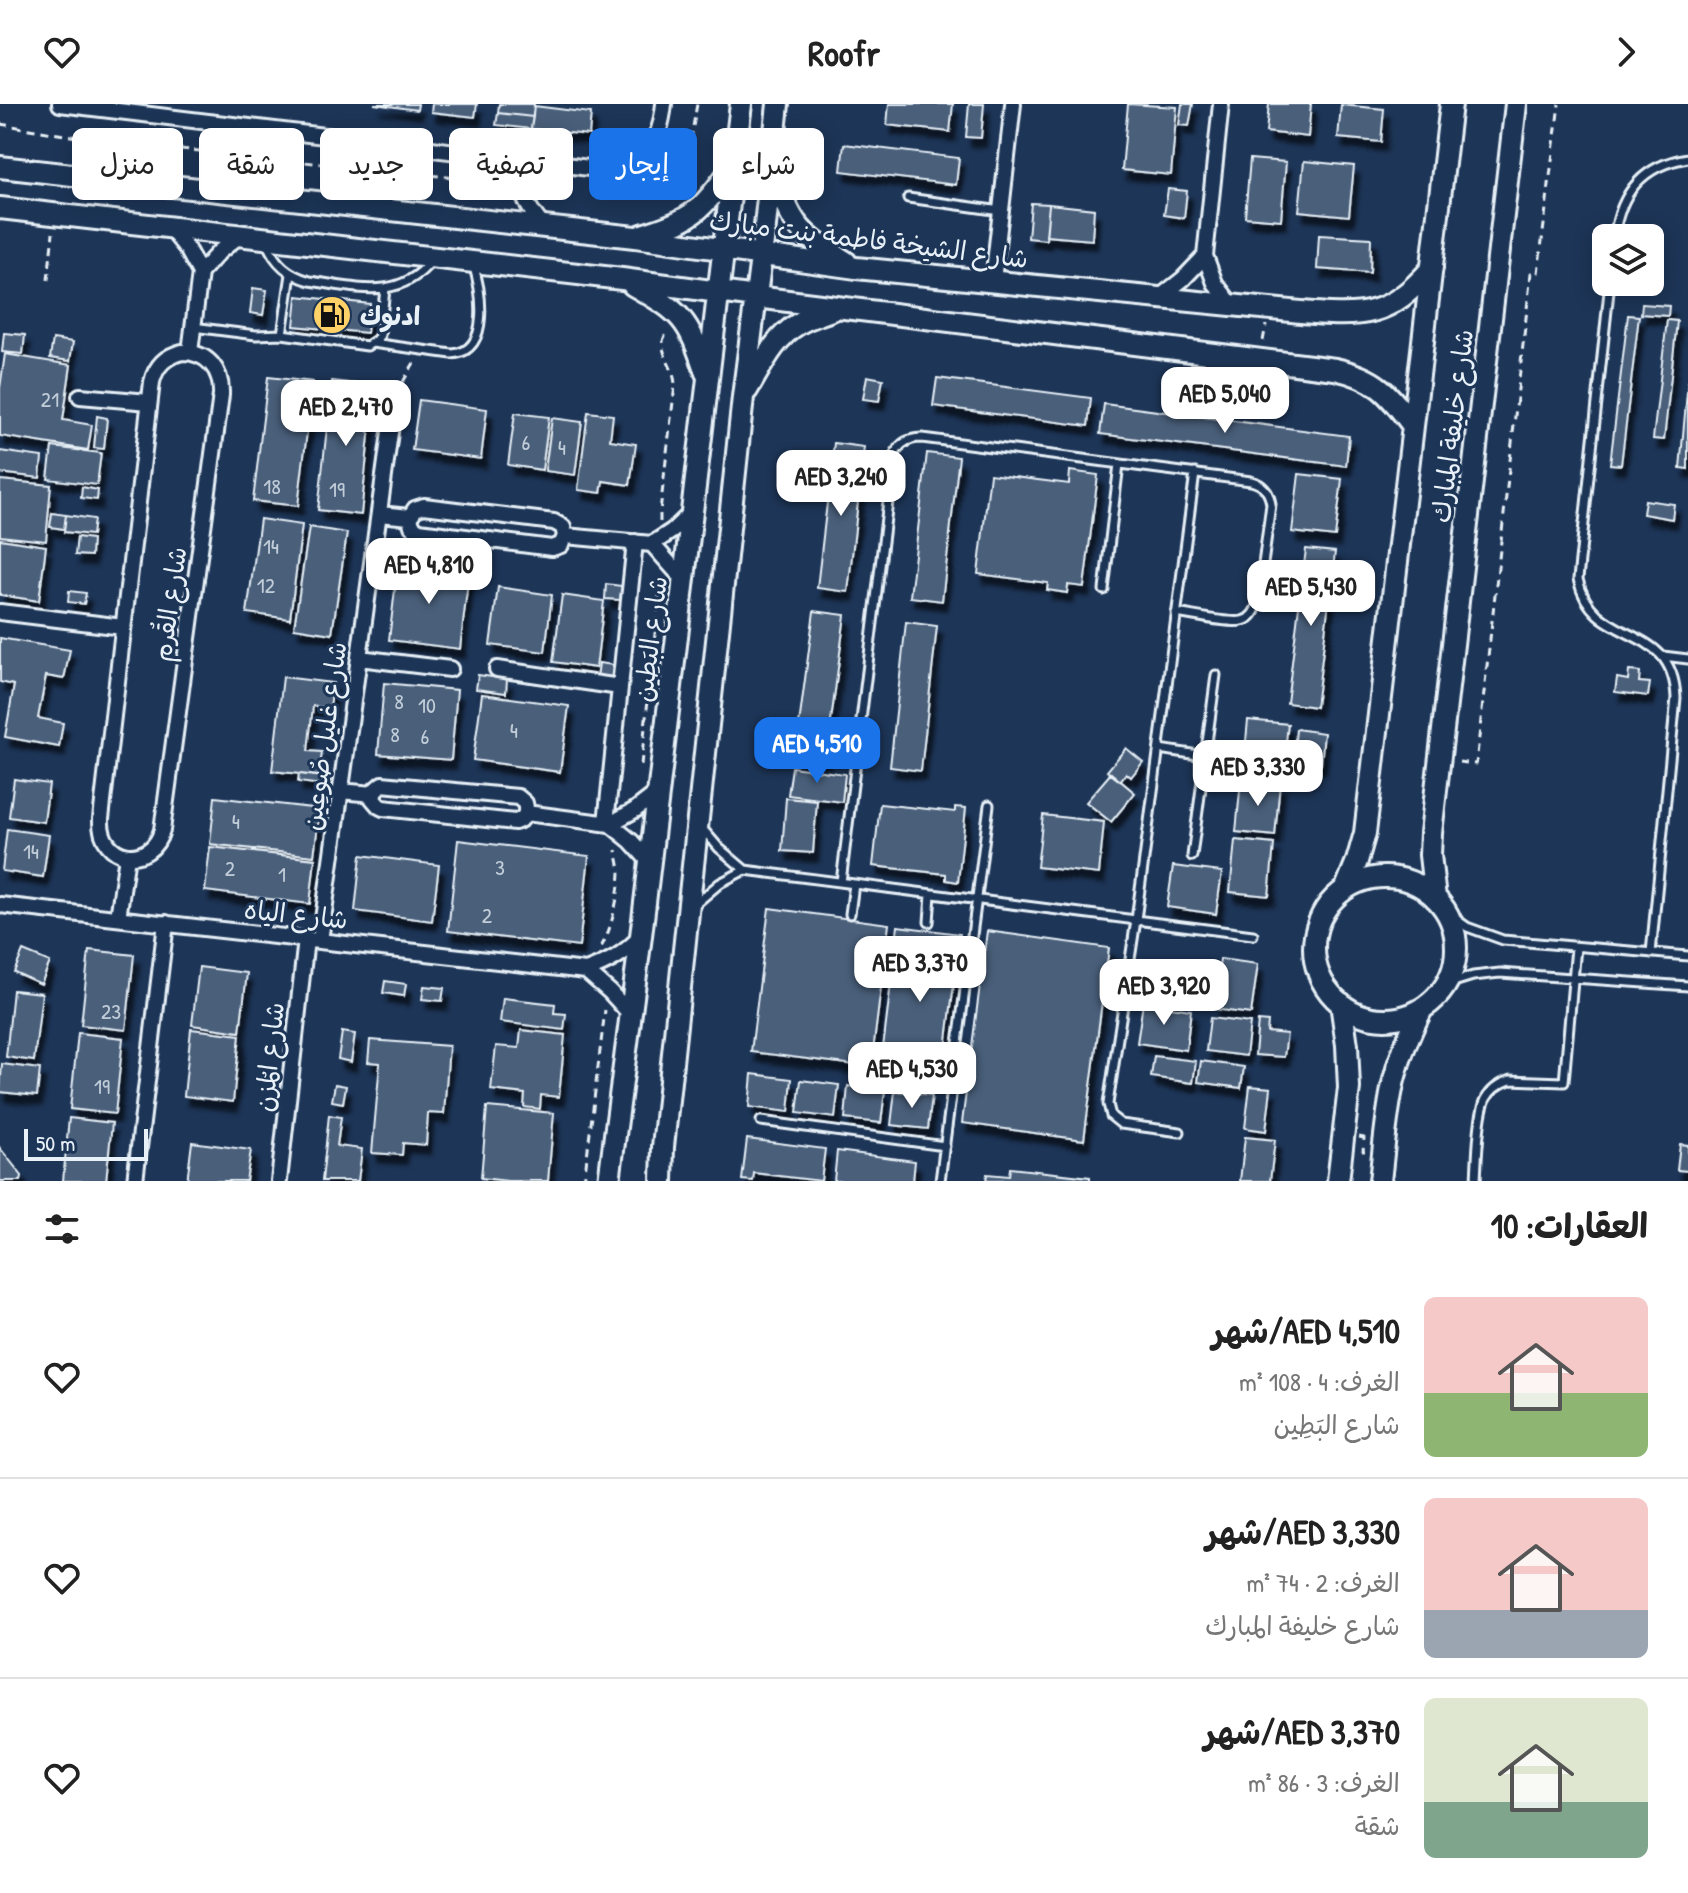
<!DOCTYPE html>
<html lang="ar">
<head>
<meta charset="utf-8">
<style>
  body { margin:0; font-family:"Patrick Hand","Playpen Sans Arabic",sans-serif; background:#f2f2f2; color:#222; direction:rtl; height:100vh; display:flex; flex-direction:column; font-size:30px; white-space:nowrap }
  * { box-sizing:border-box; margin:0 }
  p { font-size:26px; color:#767676 }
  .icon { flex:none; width:44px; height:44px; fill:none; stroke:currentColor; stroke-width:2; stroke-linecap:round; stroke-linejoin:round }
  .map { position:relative; height:1077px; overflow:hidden; direction:ltr }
  .drawer { display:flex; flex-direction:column; background:#fff; flex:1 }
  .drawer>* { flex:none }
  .top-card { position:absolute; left:24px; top:24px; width:800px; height:72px; direction:rtl; display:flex; gap:16px }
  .controls { position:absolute; left:1592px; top:120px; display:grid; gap:16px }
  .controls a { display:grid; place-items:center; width:72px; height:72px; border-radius:12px; background:#fff; box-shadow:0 4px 20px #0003; font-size:40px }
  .scale { position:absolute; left:24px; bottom:20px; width:124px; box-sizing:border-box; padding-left:8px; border:4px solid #e8f1f8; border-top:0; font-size:22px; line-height:28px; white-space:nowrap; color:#e8f1f8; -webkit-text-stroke:6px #1d3557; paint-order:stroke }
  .price { position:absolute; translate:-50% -68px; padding:0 18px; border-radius:16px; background:#fff; color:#222; font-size:26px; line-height:52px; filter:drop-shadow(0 2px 4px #0008) }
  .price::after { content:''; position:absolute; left:50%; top:48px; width:24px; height:18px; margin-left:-12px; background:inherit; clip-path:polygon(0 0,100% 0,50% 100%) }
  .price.on { background:#1a73e8; color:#fff }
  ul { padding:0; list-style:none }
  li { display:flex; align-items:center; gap:24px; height:200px; padding:0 40px }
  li+li { border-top:2px solid #e0e0e0 }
  li span { display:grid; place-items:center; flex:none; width:224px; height:160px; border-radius:12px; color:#555 }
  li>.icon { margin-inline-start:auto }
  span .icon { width:96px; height:96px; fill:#fffc; stroke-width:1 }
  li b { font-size:34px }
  h2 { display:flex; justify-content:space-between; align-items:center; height:96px; padding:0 40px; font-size:34px }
  .tag { padding:0 28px; border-radius:12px; background:#fff; box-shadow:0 4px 20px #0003; font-size:28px; line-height:72px }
  .tag.on { background:#1a73e8; color:#fff }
  header { display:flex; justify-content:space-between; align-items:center; height:104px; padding:0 40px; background:#fff; font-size:36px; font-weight:700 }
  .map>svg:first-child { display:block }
  .building { fill:#495e7a; stroke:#e8f1f8; stroke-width:2; filter:url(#shadow) }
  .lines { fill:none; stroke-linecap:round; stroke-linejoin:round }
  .service-casing { stroke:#e8f1f8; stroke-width:13 }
  .minor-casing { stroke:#e8f1f8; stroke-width:20 }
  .secondary-casing { stroke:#e8f1f8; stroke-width:26 }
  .path { stroke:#e8f1f8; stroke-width:3; stroke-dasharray:8 6; stroke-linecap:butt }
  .service { stroke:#1d3557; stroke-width:7 }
  .minor { stroke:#1d3557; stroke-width:14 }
  .secondary { stroke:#1d3557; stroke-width:20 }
  .labels { text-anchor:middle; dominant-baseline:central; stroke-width:6; stroke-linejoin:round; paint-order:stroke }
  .number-label { font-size:22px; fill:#c0ccd8 }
  .street-label { font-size:26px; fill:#e8f1f8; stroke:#1d3557 }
  .poi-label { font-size:26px; font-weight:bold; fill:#e8f1f8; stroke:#1d3557; text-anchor:start }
</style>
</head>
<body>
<header><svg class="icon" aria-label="forward" viewBox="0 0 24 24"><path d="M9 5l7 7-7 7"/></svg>Roofr<svg class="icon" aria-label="heart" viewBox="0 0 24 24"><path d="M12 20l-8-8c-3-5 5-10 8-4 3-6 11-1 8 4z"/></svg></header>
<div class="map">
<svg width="1688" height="1077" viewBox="0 0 1688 1077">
  <defs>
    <filter id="shadow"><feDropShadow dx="5" dy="9" stdDeviation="2" flood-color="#0009"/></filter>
  </defs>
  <rect width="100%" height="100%" fill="#1d3557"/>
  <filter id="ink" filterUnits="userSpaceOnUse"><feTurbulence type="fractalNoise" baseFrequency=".0125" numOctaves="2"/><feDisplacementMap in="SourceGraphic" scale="16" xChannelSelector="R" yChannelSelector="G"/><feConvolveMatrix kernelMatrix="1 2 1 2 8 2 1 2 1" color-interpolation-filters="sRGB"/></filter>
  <g filter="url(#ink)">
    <path class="building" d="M 374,0 L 418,0 L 417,6 Z
      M 432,0 L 477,0 L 475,13 L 431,8 Z
      M 499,0 L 534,0 L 533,13 L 498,9 Z
      M 889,0 L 953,0 L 950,28 L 887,21 Z
      M 969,0 L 984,0 L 981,34 L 966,33 Z
      M 1128,0 L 1177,3 L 1171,71 L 1122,66 Z
      M 1182,0 L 1193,0 L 1189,22 L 1179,21 Z
      M 1269,0 L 1311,0 L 1308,33 L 1266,28 Z
      M 1341,1 L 1384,5 L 1381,38 L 1338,34 Z
      M 534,2 L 591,9 L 589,31 L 531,25 Z
      M 498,9 L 533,13 L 531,25 L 496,21 Z
      M 844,40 L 959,54 L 956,81 L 841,67 Z
      M 1250,55 L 1286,58 L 1281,116 L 1245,113 Z
      M 1304,57 L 1354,62 L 1349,112 L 1299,107 Z
      M 1168,85 L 1187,87 L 1184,114 L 1164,111 Z
      M 1031,99 L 1049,100 L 1046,136 L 1028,134 Z
      M 1049,100 L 1094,105 L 1092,136 L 1046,132 Z
      M 1319,131 L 1371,134 L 1370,169 L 1317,165 Z
      M 253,184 L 267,186 L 263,211 L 250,209 Z
      M 297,192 L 370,200 L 367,229 L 294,222 Z
      M 1642,200 L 1669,202 L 1668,212 L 1641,210 Z
      M 1628,211 L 1639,212 L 1621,361 L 1610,360 Z
      M 1667,216 L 1677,217 L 1664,336 L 1653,335 Z
      M 4,229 L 25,231 L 23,250 L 2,248 Z
      M 53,235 L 73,238 L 70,257 L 50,254 Z
      M 5,250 L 71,261 L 63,316 L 92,321 L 88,346 L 0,332 L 0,284 Z
      M 867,272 L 883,275 L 879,297 L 863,295 Z
      M 268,273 L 313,278 L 298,402 L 253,397 Z
      M 937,274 L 1091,294 L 1088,322 L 933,302 Z
      M 332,277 L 374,282 L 361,411 L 318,406 Z
      M 1688,277 L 1688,365 L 1680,364 Z
      M 419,296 L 487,305 L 481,355 L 412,346 Z
      M 1104,300 L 1349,332 L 1346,362 L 1100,330 Z
      M 588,308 L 613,311 L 610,336 L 636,340 L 630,381 L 603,377 L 601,389 L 578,386 Z
      M 515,309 L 549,313 L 542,366 L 508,361 Z
      M 97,312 L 107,314 L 104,345 L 94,344 Z
      M 552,314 L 582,318 L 575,371 L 545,367 Z
      M 834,339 L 864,343 L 848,488 L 817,484 Z
      M 52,343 L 101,349 L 97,381 L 48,375 Z
      M 0,347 L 42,353 L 40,374 L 0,369 Z
      M 927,349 L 959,353 L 942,497 L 910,493 Z
      M 1070,367 L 1098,371 L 1084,483 L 1068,481 L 1067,489 L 1047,486 L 1048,479 L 978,470 L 990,370 L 1069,380 Z
      M 1299,370 L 1342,375 L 1335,433 L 1292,428 Z
      M 0,376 L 51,381 L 46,437 L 0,432 Z
      M 82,383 L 98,386 L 97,396 L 81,394 Z
      M 1645,396 L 1674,400 L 1672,415 L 1643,410 Z
      M 52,409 L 66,411 L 64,425 L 50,423 Z
      M 66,411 L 94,415 L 92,431 L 64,428 Z
      M 260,415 L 302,421 L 290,515 L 247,509 Z
      M 309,423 L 347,429 L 332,530 L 294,524 Z
      M 77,433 L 92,435 L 91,452 L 75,451 Z
      M 0,435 L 46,442 L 39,497 L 0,491 Z
      M 1306,445 L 1335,448 L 1316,603 L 1287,599 Z
      M 398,460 L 469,469 L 460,545 L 389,536 Z
      M 606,480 L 622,482 L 620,496 L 605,495 Z
      M 498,483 L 552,491 L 545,548 L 490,541 Z
      M 69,487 L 86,489 L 84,500 L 68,498 Z
      M 562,491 L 604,497 L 596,564 L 553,558 Z
      M 814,507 L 845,511 L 826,655 L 795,651 Z
      M 906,518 L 937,522 L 921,667 L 890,663 Z
      M 0,534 L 70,546 L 64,575 L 46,572 L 38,614 L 63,619 L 59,643 L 5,633 L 14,581 L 0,578 Z
      M 599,559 L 613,561 L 611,576 L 597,574 Z
      M 1629,567 L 1640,568 L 1639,578 L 1650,579 L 1648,592 L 1615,588 L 1617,574 L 1628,576 Z
      M 478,571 L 507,575 L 506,589 L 476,585 Z
      M 283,573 L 333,579 L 330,604 L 313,602 L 308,647 L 322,648 L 319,672 L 272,667 Z
      M 384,579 L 457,586 L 451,656 L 378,650 Z
      M 482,590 L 569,602 L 560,668 L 473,656 Z
      M 1248,616 L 1288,620 L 1282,672 L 1243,668 Z
      M 1296,625 L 1324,629 L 1321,661 L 1310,660 L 1311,650 L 1294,648 Z
      M 1126,644 L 1143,658 L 1131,673 L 1126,669 L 1120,677 L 1107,667 Z
      M 792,663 L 845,670 L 842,698 L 788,691 Z
      M 1111,669 L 1135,689 L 1111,718 L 1086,698 Z
      M 299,670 L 331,674 L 330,682 L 298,678 Z
      M 14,675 L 49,680 L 44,718 L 9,713 Z
      M 1241,676 L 1280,679 L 1275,732 L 1236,728 Z
      M 215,693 L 320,705 L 314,752 L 210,740 Z
      M 786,694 L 817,697 L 813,749 L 782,747 Z
      M 880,700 L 955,708 L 955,703 L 966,704 L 958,778 L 946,776 L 946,770 L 873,762 Z
      M 1043,711 L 1104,718 L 1099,770 L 1037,763 Z
      M 7,725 L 49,731 L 43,773 L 2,767 Z
      M 458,736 L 589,752 L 579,843 L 448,827 Z
      M 1235,736 L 1274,740 L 1269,792 L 1230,788 Z
      M 210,743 L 315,755 L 310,800 L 205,787 Z
      M 361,751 L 439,761 L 432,817 L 355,807 Z
      M 1173,762 L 1222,768 L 1216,810 L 1167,803 Z
      M 769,804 L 889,820 L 871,963 L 751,948 Z
      M 898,822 L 960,830 L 942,977 L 880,969 Z
      M 987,827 L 1109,844 L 1084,1036 L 962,1019 Z
      M 89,846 L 134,851 L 126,926 L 81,921 Z
      M 23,847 L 50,858 L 41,880 L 14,868 Z
      M 1220,855 L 1258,860 L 1251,910 L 1213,905 Z
      M 199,863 L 247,869 L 240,928 L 192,921 Z
      M 385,877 L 406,880 L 404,892 L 383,889 Z
      M 424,882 L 444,884 L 442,897 L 422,895 Z
      M 13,886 L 42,889 L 34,957 L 6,953 Z
      M 503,894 L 555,900 L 554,909 L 566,910 L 564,926 L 500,918 Z
      M 1143,899 L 1191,906 L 1186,946 L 1137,939 Z
      M 1210,914 L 1250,919 L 1246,952 L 1206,947 Z
      M 1258,917 L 1268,918 L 1267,928 L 1287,930 L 1284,953 L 1255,951 Z
      M 191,925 L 240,931 L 233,998 L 184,992 Z
      M 521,926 L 565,931 L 559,993 L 541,991 L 540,1005 L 524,1003 L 525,990 L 491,986 L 496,942 L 519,944 Z
      M 342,928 L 355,930 L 351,958 L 338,955 Z
      M 78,929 L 123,934 L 115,1010 L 70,1005 Z
      M 370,936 L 449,942 L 444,1010 L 428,1009 L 426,1041 L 403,1039 L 402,1051 L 372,1049 L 380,959 L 368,958 Z
      M 1154,952 L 1196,957 L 1193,979 L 1151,973 Z
      M 1201,957 L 1244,963 L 1241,984 L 1198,978 Z
      M 2,960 L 40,965 L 37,992 L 0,988 Z
      M 752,970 L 792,975 L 789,1008 L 749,1003 Z
      M 801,976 L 839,981 L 835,1014 L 797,1009 Z
      M 335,980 L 346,982 L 343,999 L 332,997 Z
      M 848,982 L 885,987 L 881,1019 L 845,1015 Z
      M 1250,982 L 1271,984 L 1266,1027 L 1245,1024 Z
      M 895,987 L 932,991 L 928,1025 L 891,1021 Z
      M 487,1003 L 554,1009 L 548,1077 L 508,1077 L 481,1074 Z
      M 329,1011 L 341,1013 L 337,1042 L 362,1045 L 358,1077 L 322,1077 Z
      M 69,1014 L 112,1019 L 106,1077 L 63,1077 Z
      M 1245,1033 L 1275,1036 L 1270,1077 L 1240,1077 Z
      M 747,1035 L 825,1045 L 821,1077 L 754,1069 L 753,1077 L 742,1076 Z
      M 192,1038 L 251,1046 L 246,1077 L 187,1077 Z
      M 1680,1040 L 1688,1041 L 1688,1067 L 1677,1066 Z
      M 0,1044 L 22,1072 L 21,1077 L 0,1077 Z
      M 837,1047 L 915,1057 L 913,1077 L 834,1077 Z
      M 1010,1064 L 1090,1073 L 1090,1077 L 986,1077 L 987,1070 L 1009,1072 Z"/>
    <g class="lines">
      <defs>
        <path id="service" d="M 908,94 L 1001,107
          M 1614,134 C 1620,89 1642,61 1688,54
          M 267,139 C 275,160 289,171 310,177 C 355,183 399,198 431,157
          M 1610,178 L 1578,475 C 1593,545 1673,515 1676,594 L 1651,849
          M 193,223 L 256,231 L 282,230 L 367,242 L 376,236 L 380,231 L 385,185
          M 282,230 L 291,170
          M 372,239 L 452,250 C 492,248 481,185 473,160
          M 1104,486 L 1119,360
          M 1663,552 L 1688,555
          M 1159,645 L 1205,652
          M 701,723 L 719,744 L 745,766 L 1253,831
          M 1192,752 L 1216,571
          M 841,778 L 893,357 C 896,342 906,334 922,334 L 1251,377 C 1263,380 1269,387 1271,400 L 1258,498 C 1256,507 1252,515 1242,517 C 1230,520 1191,511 1176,509
          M 693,802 L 720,779 L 745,766
          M 1446,808 L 1467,823 L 1503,836 L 1688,852
          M 850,810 L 854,780
          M 929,818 L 931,790
          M 1447,880 L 1473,872 L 1500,869 L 1688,882
          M 761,1017 L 945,1042
          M 1180,1028 L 1121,1020 L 1111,1012 L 1108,1000 L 1136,816 L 1195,369
          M 940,1077 L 989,701
          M 1476,1077 C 1477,1058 1478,1011 1486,995 C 1491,985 1499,980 1510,976 L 1564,978 L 1576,843"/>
        <path id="minor" d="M 60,0 L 606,66 C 647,64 660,37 664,0
          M 1221,0 L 1205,152 L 1215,179 L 1232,201
          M 515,55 C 516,82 526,103 544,123
          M 170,124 L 187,145 L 200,169 L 190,248
          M 200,169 L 219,148 L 240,131
          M 993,177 L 1013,0
          M 1159,194 L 1183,175 L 1205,152
          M 182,248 C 208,248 222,266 221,291 L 162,726 C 151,766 99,758 101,715 L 152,278 C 156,261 166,252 182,248 Z
          M 80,292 L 149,298
          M 424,402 L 554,418 L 563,423 L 565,432 L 561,441 L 552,444 L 419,427 L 412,422 L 410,413 L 415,405 Z
          M 379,410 L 410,413
          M 565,432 L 652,440 L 672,427 L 691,409
          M 652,440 L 683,475
          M 0,508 L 123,523
          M 359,554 L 450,565
          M 497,565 L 620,583
          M 382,680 L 518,693 L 525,699 C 528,709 525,715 515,718 L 383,704 L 379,702 L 373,695 L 375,686 Z
          M 340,687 L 373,690
          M 526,709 L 610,720 L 631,737 L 649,757
          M 606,719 L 635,438
          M 610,720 L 635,706 L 657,689
          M 0,801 L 586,867 C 609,858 625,850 641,832
          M 118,814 L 127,752
          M 320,837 L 395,292
          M 586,867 L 610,888 L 631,911
          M 135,1077 L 166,819
          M 279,1077 L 306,835"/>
        <path id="secondary" d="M 0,63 L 635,133 L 856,164 L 1301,208 C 1364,213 1388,214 1432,164
          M 774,68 C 792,122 797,128 846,158
          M 0,104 L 622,175 L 756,193 L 1335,265 C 1377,274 1388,289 1413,322
          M 642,131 C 693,116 701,107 732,64
          M 633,181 C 682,209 688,214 706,269
          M 747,286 C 761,263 774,234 798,220 C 809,213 822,210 834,205
          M1314 844a71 71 0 1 1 142 0a71 71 0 1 1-142 0Z
          M 1346,784 L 1357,757 L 1365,729 L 1451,0
          M 1435,794 L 1430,751 L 1431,729 L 1516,0
          M 609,1077 L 641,832 L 741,0
          M 662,1077 L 663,1043 L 743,293 L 765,122 L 778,0
          M 1338,1077 L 1349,984 L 1347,941 L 1341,899
          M 1380,1077 C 1384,1044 1386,1009 1394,976 C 1400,951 1410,928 1422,905"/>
      </defs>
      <use href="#service" class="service-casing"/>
      <use href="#minor" class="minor-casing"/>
      <use href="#secondary" class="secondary-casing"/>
      <path class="path" d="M 0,20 L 94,36 L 505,79
        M 655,63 L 680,89
        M 681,91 L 697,0
        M 48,176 L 53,129
        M 1263,237 L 1266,221
        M 403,278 L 415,257
        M 660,418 L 660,407 L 675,281 C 675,262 653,243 668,228
        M 1459,658 L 1476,660 L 1531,169 L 1538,169 L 1559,0
        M 641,661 L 661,474
        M 601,843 C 612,826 620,786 620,766 C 619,759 617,752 616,746
        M 1359,1033 L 1364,1034 L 1363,1047 L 1365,1047
        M 584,1077 L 605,906"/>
      <use href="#service" class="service"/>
      <use href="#minor" class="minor"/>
      <use href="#secondary" class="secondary"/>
    </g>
  </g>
  <defs>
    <symbol id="fuel-disc" viewBox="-11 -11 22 22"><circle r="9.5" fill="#ffd166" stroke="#1d3557"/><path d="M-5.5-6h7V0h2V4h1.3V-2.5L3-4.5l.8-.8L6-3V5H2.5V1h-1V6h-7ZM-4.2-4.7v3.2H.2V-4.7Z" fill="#111"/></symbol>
  </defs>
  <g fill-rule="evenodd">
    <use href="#fuel-disc" x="310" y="189" width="44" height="44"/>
  </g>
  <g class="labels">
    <g class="number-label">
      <text x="50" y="295">21</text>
      <text x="526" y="338">6</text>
      <text x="562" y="343">4</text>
      <text x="272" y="382">18</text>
      <text x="337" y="385">19</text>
      <text x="271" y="442">14</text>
      <text x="266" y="481">12</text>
      <text x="399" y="597">8</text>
      <text x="427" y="601">10</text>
      <text x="514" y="626">4</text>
      <text x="395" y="630">8</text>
      <text x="425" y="632">6</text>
      <text x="236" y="717">4</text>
      <text x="31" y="747">14</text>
      <text x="500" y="763">3</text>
      <text x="230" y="764">2</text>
      <text x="282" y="770">1</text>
      <text x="487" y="811">2</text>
      <text x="111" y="907">23</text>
      <text x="102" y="982">19</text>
    </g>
    <g class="street-label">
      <text transform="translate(869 135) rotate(7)">شارع الشيخة فاطمة بنت مبارك</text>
      <text transform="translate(1452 322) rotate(-83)">شارع خليفة المبارك</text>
      <text transform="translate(169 500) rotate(-82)">شارع القُرم</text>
      <text transform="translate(650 535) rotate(-83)">شارع البَطِين</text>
      <text transform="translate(324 632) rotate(-82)">شارع غليل صُوعِين</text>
      <text transform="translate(296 810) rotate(6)">شارع الياه</text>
      <text transform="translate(269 953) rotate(-84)">شارع المُزن</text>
    </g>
    <g class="poi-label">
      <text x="360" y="211">ادنوك</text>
    </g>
  </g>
</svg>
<div class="controls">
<a><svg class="icon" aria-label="layers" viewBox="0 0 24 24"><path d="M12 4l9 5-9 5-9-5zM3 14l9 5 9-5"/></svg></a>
</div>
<div class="scale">50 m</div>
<b class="price" style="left:1225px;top:331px">AED 5,040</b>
<b class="price" style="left:346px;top:344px">AED 2,470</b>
<b class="price" style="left:841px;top:414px">AED 3,240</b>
<b class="price" style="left:429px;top:502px">AED 4,810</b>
<b class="price" style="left:1311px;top:524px">AED 5,430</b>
<b class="price on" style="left:817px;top:681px">AED 4,510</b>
<b class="price" style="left:1258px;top:704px">AED 3,330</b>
<b class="price" style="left:920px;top:900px">AED 3,370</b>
<b class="price" style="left:1164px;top:923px">AED 3,920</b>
<b class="price" style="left:912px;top:1006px">AED 4,530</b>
<div class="top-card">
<a class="tag">شراء</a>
<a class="tag on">إيجار</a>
<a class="tag">تصفية</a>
<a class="tag">جديد</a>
<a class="tag">شقة</a>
<a class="tag">منزل</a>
</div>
</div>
<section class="drawer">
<h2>العقارات: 10<svg class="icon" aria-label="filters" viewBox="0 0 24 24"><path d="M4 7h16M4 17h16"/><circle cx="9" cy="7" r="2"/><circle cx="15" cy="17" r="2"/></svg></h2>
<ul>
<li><span style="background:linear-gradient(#f6c9c9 60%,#8fb573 0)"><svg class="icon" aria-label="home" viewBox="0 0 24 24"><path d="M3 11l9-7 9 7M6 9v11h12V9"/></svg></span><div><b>AED 4,510/شهر</b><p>الغرف: 4 · 108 m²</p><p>شارع البَطِين</p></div><svg class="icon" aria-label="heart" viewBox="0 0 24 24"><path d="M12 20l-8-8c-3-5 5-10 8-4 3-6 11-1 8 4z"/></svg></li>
<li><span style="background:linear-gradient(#f6c9c9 70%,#9aa5b1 0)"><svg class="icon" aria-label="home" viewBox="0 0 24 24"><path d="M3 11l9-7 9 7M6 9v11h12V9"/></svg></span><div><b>AED 3,330/شهر</b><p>الغرف: 2 · 74 m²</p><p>شارع خليفة المبارك</p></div><svg class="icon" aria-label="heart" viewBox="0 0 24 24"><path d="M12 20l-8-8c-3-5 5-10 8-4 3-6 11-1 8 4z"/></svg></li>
<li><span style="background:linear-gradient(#dfe7d0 65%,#7fa58c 0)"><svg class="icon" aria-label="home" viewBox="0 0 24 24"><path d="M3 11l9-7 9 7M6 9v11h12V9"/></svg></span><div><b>AED 3,370/شهر</b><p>الغرف: 3 · 86 m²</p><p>شقة</p></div><svg class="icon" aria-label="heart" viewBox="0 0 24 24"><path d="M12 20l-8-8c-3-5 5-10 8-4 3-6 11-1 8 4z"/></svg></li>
</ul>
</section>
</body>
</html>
